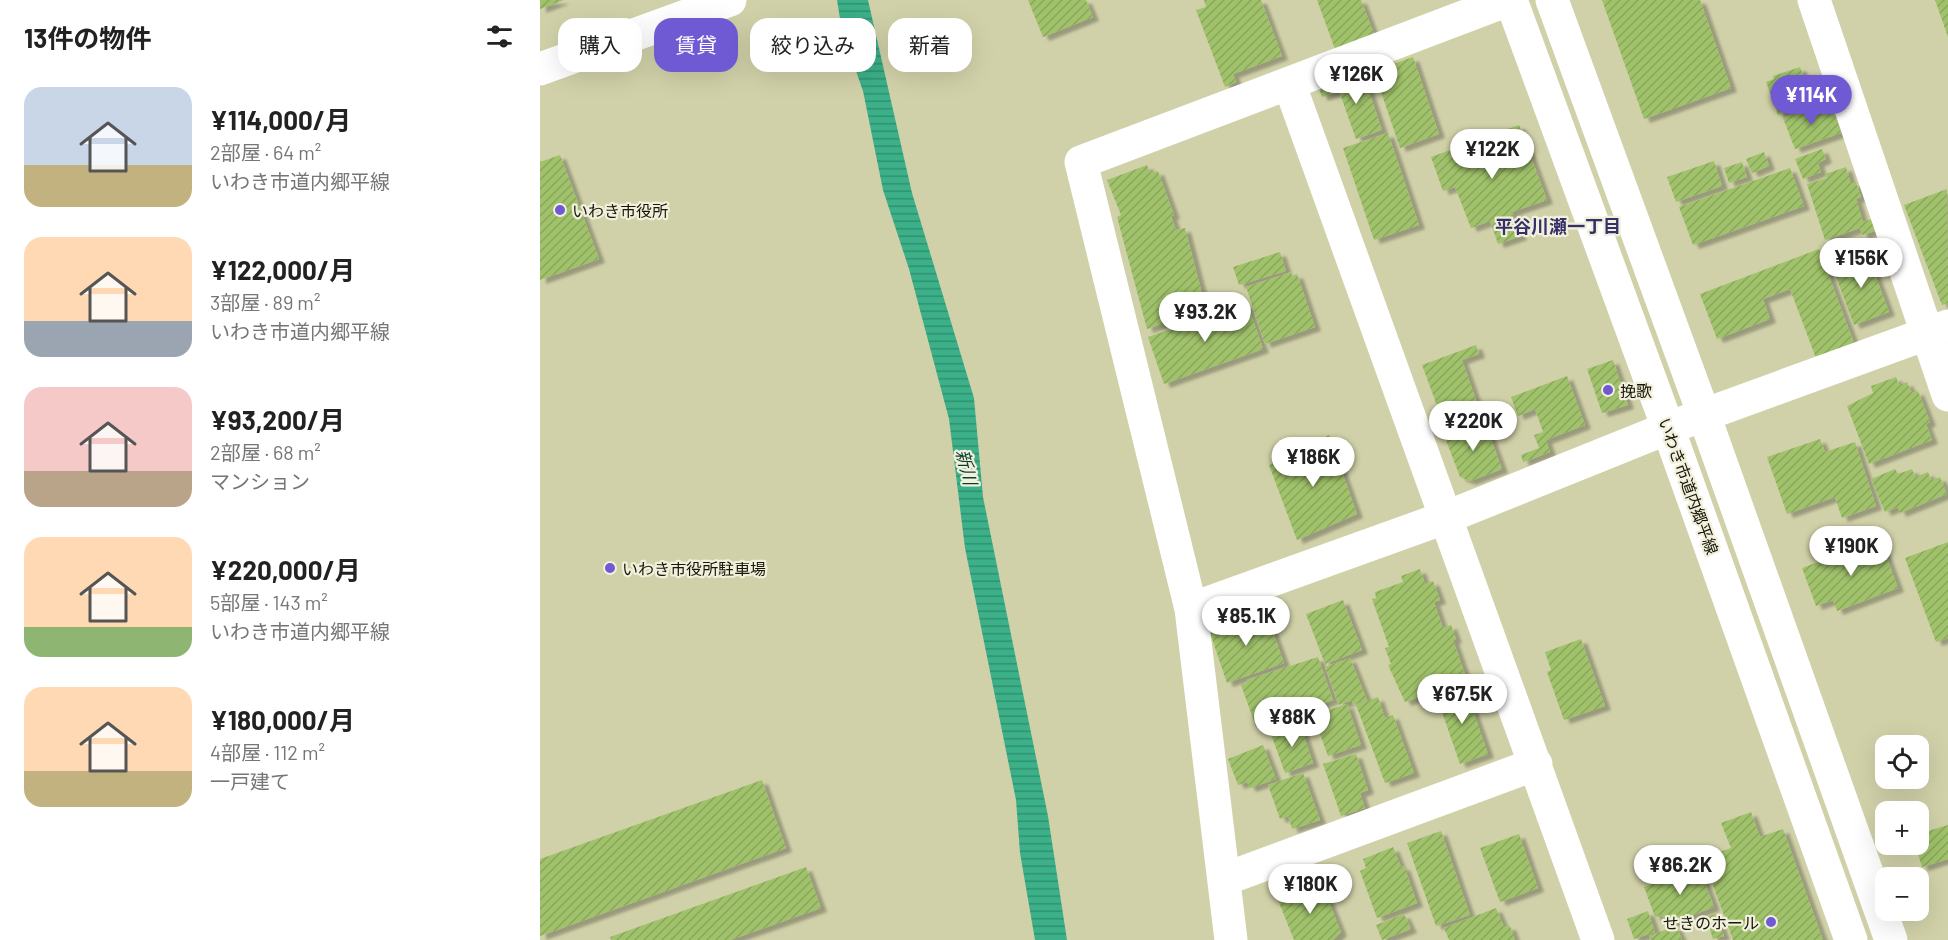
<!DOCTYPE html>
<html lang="ja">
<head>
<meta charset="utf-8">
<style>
  body { margin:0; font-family:Barlow,"Noto Sans JP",sans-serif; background:#f6f6f6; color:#222; height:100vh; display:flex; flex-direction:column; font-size:22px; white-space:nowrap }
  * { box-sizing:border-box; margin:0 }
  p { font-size:20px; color:#767676 }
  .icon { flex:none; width:33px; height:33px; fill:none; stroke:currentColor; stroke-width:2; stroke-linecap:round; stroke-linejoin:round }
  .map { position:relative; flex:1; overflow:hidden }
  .side { display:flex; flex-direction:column; background:#fff; width:540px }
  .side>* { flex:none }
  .hud { position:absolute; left:18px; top:18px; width:570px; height:54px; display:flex; gap:12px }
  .controls { position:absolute; left:1335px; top:735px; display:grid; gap:12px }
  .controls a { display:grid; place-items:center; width:54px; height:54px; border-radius:12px; background:#fff; box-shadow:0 6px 24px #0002; font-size:30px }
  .price { position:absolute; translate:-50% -51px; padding:0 14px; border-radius:21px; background:#fff; color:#222; font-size:20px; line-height:39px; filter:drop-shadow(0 2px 3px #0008) }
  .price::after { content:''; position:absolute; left:50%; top:36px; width:18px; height:14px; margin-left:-9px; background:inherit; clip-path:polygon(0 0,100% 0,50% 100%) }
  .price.current { background:#6f5ad4; color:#fff }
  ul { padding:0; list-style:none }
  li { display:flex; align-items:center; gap:18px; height:150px; padding:0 24px }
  li span { display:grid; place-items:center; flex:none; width:168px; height:120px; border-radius:18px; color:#555 }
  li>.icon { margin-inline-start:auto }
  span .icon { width:72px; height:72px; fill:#fffc; stroke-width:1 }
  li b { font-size:26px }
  h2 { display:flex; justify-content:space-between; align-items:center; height:72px; padding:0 24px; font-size:26px }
  .tag { padding:0 21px; border-radius:18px; background:#fff; box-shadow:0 6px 24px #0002; font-size:21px; line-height:54px }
  .tag.current { background:#6f5ad4; color:#fff }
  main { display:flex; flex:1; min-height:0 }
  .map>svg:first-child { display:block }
  .water { fill:url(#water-rules) }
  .building { fill:url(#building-hatch); filter:url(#shadow) }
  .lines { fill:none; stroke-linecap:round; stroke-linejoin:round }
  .minor { stroke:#fff; stroke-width:33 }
  .poi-dot { fill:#6f5ad4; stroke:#f0f0dc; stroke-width:2 }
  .labels { text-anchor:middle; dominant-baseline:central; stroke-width:4.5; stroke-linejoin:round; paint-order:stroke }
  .poi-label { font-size:16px; fill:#171608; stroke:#f0f0dc; text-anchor:start }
  .street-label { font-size:16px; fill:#171608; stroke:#f0f0dc }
  .neighbourhood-label { font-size:18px; font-weight:bold; fill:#372f6a; stroke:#f0f0dc }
  .water-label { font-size:18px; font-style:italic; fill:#093d2c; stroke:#f0f0dc }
</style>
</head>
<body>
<main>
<section class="side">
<h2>13件の物件<svg class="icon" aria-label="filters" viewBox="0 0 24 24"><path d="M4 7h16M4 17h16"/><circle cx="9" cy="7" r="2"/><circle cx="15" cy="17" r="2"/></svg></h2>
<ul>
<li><span style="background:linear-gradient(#c9d6e8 65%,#c2b280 0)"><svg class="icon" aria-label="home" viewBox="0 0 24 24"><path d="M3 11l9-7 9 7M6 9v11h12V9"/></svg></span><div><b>¥114,000/月</b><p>2部屋 · 64 m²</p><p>いわき市道内郷平線</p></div></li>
<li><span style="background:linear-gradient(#ffd9b3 70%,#9aa5b1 0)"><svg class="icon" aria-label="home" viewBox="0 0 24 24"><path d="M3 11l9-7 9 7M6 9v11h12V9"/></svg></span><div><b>¥122,000/月</b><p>3部屋 · 89 m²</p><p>いわき市道内郷平線</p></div></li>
<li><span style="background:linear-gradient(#f6c9c9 70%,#b9a48a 0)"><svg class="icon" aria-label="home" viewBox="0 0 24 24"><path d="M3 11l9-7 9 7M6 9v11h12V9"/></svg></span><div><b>¥93,200/月</b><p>2部屋 · 68 m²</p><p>マンション</p></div></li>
<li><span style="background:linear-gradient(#ffd9b3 75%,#8fb573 0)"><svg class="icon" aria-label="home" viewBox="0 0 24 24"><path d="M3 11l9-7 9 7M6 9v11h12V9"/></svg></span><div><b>¥220,000/月</b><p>5部屋 · 143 m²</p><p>いわき市道内郷平線</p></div></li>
<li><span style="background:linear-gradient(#ffd9b3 70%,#c2b280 0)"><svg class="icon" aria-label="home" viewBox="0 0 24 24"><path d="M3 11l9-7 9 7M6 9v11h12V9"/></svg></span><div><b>¥180,000/月</b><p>4部屋 · 112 m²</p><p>一戸建て</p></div></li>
</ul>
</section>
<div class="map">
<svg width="1408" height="940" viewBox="0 0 1408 940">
  <defs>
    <pattern id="water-rules" width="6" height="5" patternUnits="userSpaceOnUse" patternTransform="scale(1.5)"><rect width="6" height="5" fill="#3cb189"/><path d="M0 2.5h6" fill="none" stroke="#318f6e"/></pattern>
    <pattern id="building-hatch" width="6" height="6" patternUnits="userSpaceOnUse" patternTransform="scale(1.5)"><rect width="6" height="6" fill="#a0c26b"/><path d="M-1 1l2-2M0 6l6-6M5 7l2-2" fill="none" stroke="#89a65b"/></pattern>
    <filter id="shadow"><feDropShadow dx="6" dy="4" stdDeviation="1.5" flood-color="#0004"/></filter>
  </defs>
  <rect width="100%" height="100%" fill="#d1d1a9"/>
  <path class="water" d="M 297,0 L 328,0 L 372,193 L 434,398 L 443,497 L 508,816 L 527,940 L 495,940 L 480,853 L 476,800 L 425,548 L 409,419 L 369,269 L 343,190 L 323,91 L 302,31 Z"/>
  <path class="building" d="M 0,0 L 24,0 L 0,9 Z
    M 488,0 L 546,0 L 553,17 L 503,37 Z
    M 664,0 L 721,0 L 742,56 L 693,74 L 696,82 L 685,87 L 656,10 L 666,7 Z
    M 777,0 L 821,0 L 834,34 L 795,49 Z
    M 1062,0 L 1160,0 L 1191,88 L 1104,119 Z
    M 1395,0 L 1408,0 L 1408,37 Z
    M 873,57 L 899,134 L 860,148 L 834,71 Z
    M 1260,67 L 1273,103 L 1238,115 L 1226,82 L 1234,79 L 1233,76 Z
    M 824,77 L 842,130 L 816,139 L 799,91 L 782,97 L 778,85 L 795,79 L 797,86 Z
    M 1280,105 L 1283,113 L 1293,110 L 1301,133 L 1255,149 L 1243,118 Z
    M 979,125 L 1007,200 L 972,212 L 981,236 L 958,244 L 950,221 L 931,228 L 915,187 L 903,191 L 891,157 Z
    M 848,133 L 879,225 L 834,240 L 803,148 Z
    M 1282,149 L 1286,159 L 1278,163 L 1281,172 L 1263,179 L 1255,159 Z
    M 1224,152 L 1229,166 L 1212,173 L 1206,159 Z
    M 20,155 L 59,259 L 0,280 L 0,162 Z
    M 1174,161 L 1182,186 L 1136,202 L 1127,177 Z
    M 1202,162 L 1207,177 L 1189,183 L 1184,168 Z
    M 607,165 L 610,173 L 618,171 L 634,215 L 631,216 L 636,230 L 645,228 L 666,309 L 607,329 L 577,217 L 581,215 L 567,180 Z
    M 1306,167 L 1311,184 L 1316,182 L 1321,197 L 1316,199 L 1323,222 L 1337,217 L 1341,229 L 1322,235 L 1320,228 L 1285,240 L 1267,184 L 1287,178 L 1285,174 Z
    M 1250,168 L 1264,206 L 1153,245 L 1139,207 Z
    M 1407,189 L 1408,303 L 1402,305 L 1364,205 Z
    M 1279,249 L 1314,343 L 1276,358 L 1250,289 L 1223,299 L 1230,319 L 1177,339 L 1160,294 Z
    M 740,252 L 746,271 L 699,285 L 693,267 Z
    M 1327,253 L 1349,312 L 1314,325 L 1292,266 Z
    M 751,272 L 752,276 L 757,274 L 775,327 L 725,344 L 706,287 Z
    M 707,303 L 723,349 L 624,384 L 608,337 Z
    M 936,345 L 939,354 L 922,360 L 937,403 L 930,405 L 933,413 L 904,425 L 882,365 Z
    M 1073,360 L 1088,405 L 1062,413 L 1047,369 Z
    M 1027,376 L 1045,425 L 1006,440 L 1010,452 L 983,462 L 981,455 L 999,448 L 994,435 L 1003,432 L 995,409 L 978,416 L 971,397 Z
    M 1356,377 L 1359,385 L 1367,382 L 1372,393 L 1378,391 L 1390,422 L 1386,424 L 1392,440 L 1329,464 L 1307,406 L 1333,393 L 1331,386 Z
    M 944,420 L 962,469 L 930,481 L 920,477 L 904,435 Z
    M 789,435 L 817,514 L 757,540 L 729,465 Z
    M 1280,439 L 1285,452 L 1315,442 L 1336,506 L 1302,518 L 1295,497 L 1247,514 L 1227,457 Z
    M 1355,469 L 1358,474 L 1372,469 L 1375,477 L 1388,472 L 1391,480 L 1400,477 L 1407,494 L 1360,513 L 1358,507 L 1345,512 L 1331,479 Z
    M 1340,539 L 1358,588 L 1297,611 L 1293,600 L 1276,606 L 1262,568 Z
    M 1408,542 L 1408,638 L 1396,642 L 1365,558 Z
    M 880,569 L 885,584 L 893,581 L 900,600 L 894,602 L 903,628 L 911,625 L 916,639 L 913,640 L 927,680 L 865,702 L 848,665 L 851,664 L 845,648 L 849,647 L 832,599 L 836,598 L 835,592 L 863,582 L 861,576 Z
    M 803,600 L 822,650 L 785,664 L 766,614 Z
    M 725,610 L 744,663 L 687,683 L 669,630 Z
    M 1041,639 L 1065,706 L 1024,720 L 1007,672 L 1011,670 L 1005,652 Z
    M 778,657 L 793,700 L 716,727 L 701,685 L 707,683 L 706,680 Z
    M 810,658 L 827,700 L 813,705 L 812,700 L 799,705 L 785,667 Z
    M 924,685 L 948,754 L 920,764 L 896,695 Z
    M 838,697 L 845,718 L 853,715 L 874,773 L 845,783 L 816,705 Z
    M 807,704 L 821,745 L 788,756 L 773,715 Z
    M 760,724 L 773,763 L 745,773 L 731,734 Z
    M 723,745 L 736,779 L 710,788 L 707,782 L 698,785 L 688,759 Z
    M 816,754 L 828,790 L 820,793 L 825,808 L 801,816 L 783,764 Z
    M 763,773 L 780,820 L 752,829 L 748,816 L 740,819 L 728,785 Z
    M 222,780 L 246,848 L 0,936 L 0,859 Z
    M 1211,812 L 1220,837 L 1243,829 L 1283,940 L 1193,940 L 1163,858 L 1191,848 L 1181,823 Z
    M 1408,825 L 1408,859 L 1382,867 L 1375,844 L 1378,844 L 1378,834 Z
    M 901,831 L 930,915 L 896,926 L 867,843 Z
    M 979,834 L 998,888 L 960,902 L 940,848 Z
    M 853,847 L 861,867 L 864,866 L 877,903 L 837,918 L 820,871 L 826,868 L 823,859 Z
    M 266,867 L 281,908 L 190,940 L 71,940 L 70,937 Z
    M 1159,867 L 1174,907 L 1126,925 L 1122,915 L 1115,917 L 1104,887 Z
    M 781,882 L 801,932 L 793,940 L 754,940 L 738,900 Z
    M 956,908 L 964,927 L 970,926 L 975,940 L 909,940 L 904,928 Z
    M 1108,911 L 1115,932 L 1094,939 L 1087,919 Z
    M 864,914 L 871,929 L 842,940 L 836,925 Z
    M 1176,914 L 1184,936 L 1173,939 L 1166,917 Z
    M 1136,926 L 1142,940 L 1111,940 L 1109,936 Z"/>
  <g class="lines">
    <path class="minor" d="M 971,0 L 1128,428 L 1311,940
      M 1012,0 L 1164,415 L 1351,940
      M 1274,0 L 1408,395
      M 0,69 L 190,0
      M 749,83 L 1058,940
      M 651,609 L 907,517 L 1128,428 L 1408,326
      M 685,879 L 996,764
      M 691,940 L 651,609 L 541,162 L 968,0"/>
  </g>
  <g class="poi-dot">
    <circle cx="20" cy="210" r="6"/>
    <circle cx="1068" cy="390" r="6"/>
    <circle cx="70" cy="568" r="6"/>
    <circle cx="1231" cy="922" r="6"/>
  </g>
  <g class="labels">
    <g class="poi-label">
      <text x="32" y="210">いわき市役所</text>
      <text x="1080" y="390">挽歌</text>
      <text x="82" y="568">いわき市役所駐車場</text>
      <text x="1219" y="922" text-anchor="end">せきのホール</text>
    </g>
    <g class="street-label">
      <text transform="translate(1149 486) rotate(70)">いわき市道内郷平線</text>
    </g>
    <g class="neighbourhood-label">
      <text x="1018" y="226">平谷川瀬一丁目</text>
    </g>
    <g class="water-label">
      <text transform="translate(427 467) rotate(76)">新川</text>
    </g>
  </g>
</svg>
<div class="controls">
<a><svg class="icon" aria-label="locate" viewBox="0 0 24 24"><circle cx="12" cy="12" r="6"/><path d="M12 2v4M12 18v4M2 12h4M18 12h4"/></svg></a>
<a>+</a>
<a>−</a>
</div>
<b class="price" style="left:816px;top:105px">¥126K</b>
<b class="price current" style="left:1271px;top:126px">¥114K</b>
<b class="price" style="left:952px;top:180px">¥122K</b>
<b class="price" style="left:1321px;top:289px">¥156K</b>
<b class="price" style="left:665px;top:343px">¥93.2K</b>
<b class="price" style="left:933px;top:452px">¥220K</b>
<b class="price" style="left:773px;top:488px">¥186K</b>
<b class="price" style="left:1311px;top:577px">¥190K</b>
<b class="price" style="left:706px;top:647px">¥85.1K</b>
<b class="price" style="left:922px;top:725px">¥67.5K</b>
<b class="price" style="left:752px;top:748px">¥88K</b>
<b class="price" style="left:1140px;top:896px">¥86.2K</b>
<b class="price" style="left:770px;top:915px">¥180K</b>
<div class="hud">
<a class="tag">購入</a>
<a class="tag current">賃貸</a>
<a class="tag">絞り込み</a>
<a class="tag">新着</a>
</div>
</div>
</main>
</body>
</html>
